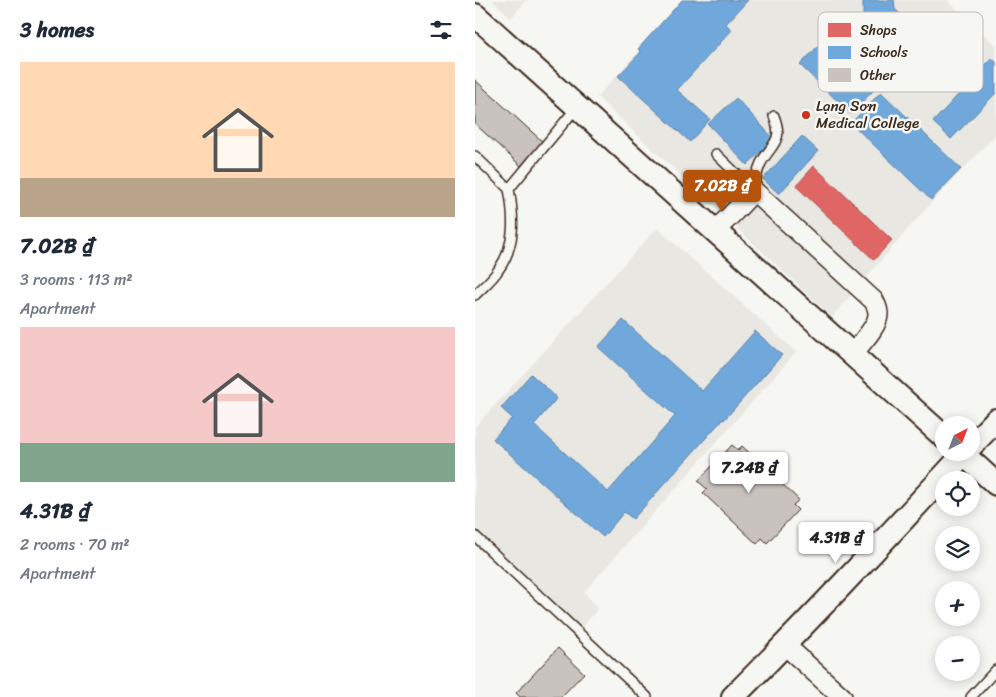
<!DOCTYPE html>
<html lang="en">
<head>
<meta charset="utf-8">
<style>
  body { margin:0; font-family:Sriracha,sans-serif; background:#f2f2f3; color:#1f2937; height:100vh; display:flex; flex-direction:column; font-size:19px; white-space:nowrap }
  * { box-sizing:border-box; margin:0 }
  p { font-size:16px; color:#747a83 }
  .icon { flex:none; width:28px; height:28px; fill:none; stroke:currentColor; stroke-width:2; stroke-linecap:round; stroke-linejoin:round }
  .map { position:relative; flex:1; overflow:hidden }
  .drawer { display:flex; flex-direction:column; background:#fff; width:475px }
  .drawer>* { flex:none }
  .needle { width:32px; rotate:42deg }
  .fabs { position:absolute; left:460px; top:416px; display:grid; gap:10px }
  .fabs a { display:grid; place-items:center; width:45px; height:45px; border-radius:50%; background:#fff; box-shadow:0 2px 12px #0003; font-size:25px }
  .price { position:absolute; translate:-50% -42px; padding:0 11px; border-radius:5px; background:#fff; color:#222; font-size:16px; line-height:32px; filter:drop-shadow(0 1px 2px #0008) }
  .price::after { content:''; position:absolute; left:50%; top:30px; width:15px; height:11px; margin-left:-8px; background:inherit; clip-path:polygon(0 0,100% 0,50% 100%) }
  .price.on { background:#b45309; color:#fff }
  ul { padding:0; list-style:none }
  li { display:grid; align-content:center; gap:10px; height:265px; padding:0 20px }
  li span { display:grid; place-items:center; height:155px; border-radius:0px; color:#555 }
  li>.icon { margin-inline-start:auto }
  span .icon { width:90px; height:90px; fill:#fffc; stroke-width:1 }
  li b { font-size:21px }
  h2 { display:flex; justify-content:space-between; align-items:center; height:60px; padding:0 20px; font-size:21px }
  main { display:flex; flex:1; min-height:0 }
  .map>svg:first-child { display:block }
  .built { fill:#e8e7e2 }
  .shops { fill:#e06666; stroke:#ae5450 }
  .schools { fill:#6fa8dc; stroke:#5f82a3 }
  .building { fill:#c8c3be; stroke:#3b2a1e }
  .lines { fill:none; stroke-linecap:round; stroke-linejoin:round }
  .service-casing { stroke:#3b2a1e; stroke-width:12 }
  .minor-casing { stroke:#3b2a1e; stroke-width:22 }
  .tertiary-casing { stroke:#3b2a1e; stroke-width:26 }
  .service { stroke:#f6f6f2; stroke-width:9 }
  .minor { stroke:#f6f6f2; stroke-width:19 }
  .tertiary { stroke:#f6f6f2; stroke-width:22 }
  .poi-dot { fill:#c8321e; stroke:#f6f6f2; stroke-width:2 }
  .labels { text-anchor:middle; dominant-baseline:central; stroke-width:5; stroke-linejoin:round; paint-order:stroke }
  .poi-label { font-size:15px; fill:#3b2a1e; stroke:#f6f6f2; text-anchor:start }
  .key { fill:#f6f6f2; stroke:#beb9b2; stroke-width:1 }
  .key-label { font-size:14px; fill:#3b2a1e }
</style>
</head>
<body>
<main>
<section class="drawer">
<h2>3 homes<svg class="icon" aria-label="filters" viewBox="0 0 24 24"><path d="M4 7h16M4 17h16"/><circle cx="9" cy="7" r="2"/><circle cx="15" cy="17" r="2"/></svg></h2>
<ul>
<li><span style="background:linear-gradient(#ffd9b3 75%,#b9a48a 0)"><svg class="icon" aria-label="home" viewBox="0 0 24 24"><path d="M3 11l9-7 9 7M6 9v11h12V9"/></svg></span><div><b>7.02B ₫</b><p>3 rooms · 113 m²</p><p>Apartment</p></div></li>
<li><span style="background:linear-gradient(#f6c9c9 75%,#7fa58c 0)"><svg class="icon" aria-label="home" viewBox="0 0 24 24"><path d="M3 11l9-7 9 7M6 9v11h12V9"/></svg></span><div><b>4.31B ₫</b><p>2 rooms · 70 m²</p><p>Apartment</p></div></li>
</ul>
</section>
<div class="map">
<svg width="521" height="697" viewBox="0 0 521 697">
  <rect width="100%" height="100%" fill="#f6f6f2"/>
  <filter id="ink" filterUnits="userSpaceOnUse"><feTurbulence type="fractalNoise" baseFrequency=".02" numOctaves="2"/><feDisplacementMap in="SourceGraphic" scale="10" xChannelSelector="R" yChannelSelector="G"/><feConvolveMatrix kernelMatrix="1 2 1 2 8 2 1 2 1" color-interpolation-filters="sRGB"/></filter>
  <g filter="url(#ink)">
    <path class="built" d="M 17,0 L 52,0 L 36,18 Z
      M 210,0 L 472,0 L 521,45 L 521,134 L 447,213 L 357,317 L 122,97 Z
      M 182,228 L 321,352 L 109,592 L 123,608 L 105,631 L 0,526 L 0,427 Z"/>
    <path class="shops" d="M 339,166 L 417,240 L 399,260 L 321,186 Z"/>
    <path class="schools" d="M 207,0 L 273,0 L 251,24 L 257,30 L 202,90 L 235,119 L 215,142 L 143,76 L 166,52 L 163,49 Z
      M 388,0 L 419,0 L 420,9 L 464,52 L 438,80 L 388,36 Z
      M 363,25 L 414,74 L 376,114 L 325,65 Z
      M 517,58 L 521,62 L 521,93 L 476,139 L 458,122 Z
      M 406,92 L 486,169 L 456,200 L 376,123 Z
      M 261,98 L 299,139 L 272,165 L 233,124 Z
      M 327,136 L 343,151 L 304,194 L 288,179 Z
      M 148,320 L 227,391 L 280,331 L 307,355 L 249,420 L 248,419 L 158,519 L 149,512 L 128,537 L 18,439 L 37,418 L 26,408 L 56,374 L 82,398 L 59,425 L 133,492 L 200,416 L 123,347 Z"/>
    <path class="building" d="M 0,80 L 68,142 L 46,166 L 0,124 Z
      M 257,445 L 263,450 L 267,446 L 324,500 L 318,505 L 323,510 L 292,543 L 287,538 L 282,544 L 228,493 L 232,489 L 223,481 Z
      M 83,648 L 109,673 L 86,697 L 45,697 L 41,693 Z"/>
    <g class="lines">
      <defs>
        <path id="service" d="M 241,154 L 279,191
          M 0,156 L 34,189 L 102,107
          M 279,191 C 280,181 282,172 286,163 C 297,143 309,142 299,116
          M 0,295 C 8,287 18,279 24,269 C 41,245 39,216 34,189
          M 0,536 L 172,697
          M 496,697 L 521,670"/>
        <path id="minor" d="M 240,231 L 260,211 L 279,191 L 399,301 C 401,305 403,309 403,313 C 404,326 385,344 377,355
          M 310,645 L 367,697"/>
        <path id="tertiary" d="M 0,15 L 469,437
          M 496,446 L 521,420
          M 486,452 L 521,484
          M 258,697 C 337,618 414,535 491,452"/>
      </defs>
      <use href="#service" class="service-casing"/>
      <use href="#minor" class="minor-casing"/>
      <use href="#tertiary" class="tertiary-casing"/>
      <use href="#service" class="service"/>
      <use href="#minor" class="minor"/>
      <use href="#tertiary" class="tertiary"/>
    </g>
  </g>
  <circle class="poi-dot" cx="331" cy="115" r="5"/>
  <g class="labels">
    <g class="poi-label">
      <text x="341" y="106">Lạng Sơn<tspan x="341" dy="17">Medical College</tspan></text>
    </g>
  </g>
  <rect x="343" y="12" width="165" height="80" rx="8" class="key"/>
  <rect x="353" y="23" width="23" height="14" fill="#e06666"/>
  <rect x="353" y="46" width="23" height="13" fill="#6fa8dc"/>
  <rect x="353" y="68" width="23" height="14" fill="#c8c3be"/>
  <g class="key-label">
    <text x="385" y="35">Shops</text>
    <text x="385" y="57">Schools</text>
    <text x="385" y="80">Other</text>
  </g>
</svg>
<div class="fabs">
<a><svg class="needle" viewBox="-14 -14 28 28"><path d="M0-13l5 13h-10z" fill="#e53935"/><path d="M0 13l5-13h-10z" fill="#747a83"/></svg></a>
<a><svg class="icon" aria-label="locate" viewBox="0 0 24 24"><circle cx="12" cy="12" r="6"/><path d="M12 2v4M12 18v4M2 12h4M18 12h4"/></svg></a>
<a><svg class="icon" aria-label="layers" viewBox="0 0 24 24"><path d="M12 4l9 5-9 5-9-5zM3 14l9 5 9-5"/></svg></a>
<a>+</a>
<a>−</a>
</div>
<b class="price on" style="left:247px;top:212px">7.02B ₫</b>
<b class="price" style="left:274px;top:494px">7.24B ₫</b>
<b class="price" style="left:361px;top:564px">4.31B ₫</b>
</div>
</main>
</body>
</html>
